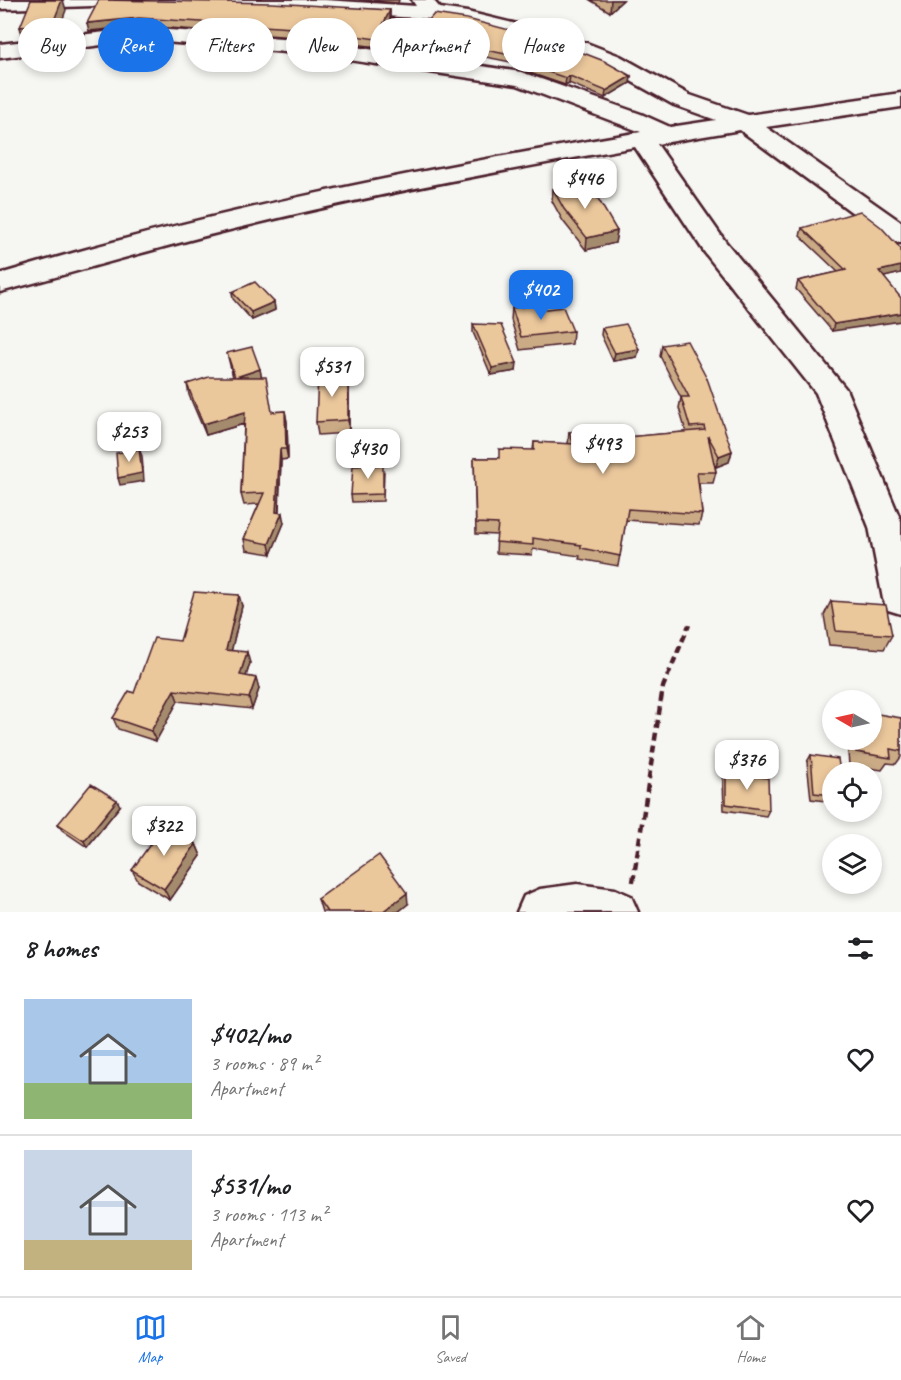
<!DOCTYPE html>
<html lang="en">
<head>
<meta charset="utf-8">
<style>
  body { margin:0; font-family:Caveat,sans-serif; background:#f2f2f2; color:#202124; height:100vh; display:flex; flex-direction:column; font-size:22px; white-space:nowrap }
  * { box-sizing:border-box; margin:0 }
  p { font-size:20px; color:#757577 }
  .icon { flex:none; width:33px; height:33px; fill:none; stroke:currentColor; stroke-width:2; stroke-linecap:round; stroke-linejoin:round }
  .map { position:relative; height:912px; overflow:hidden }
  .sheet { display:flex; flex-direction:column; background:#fff; flex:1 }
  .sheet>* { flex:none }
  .banner { position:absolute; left:18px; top:18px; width:600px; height:54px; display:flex; gap:12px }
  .needle { width:39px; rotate:279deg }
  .controls { position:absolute; left:822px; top:690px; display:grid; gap:12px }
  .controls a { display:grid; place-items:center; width:60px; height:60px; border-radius:50%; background:#fff; box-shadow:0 3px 9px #0003; font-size:30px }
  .price { position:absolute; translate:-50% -51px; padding:0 14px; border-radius:12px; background:#fff; color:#222; font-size:20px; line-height:39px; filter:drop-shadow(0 2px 3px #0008) }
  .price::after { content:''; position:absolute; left:50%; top:36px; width:18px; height:14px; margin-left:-9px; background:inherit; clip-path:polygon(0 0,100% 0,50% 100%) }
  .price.selected { background:#1a73e8; color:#fff }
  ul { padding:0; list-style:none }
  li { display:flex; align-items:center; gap:18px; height:150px; padding:0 24px }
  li+li { border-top:2px solid #e0e0e0 }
  li span { display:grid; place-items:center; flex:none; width:168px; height:120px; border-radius:0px; color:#555 }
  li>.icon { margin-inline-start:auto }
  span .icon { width:72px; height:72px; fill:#fffc; stroke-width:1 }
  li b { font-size:26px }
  h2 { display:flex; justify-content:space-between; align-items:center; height:72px; padding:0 24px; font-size:26px }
  .chip { padding:0 21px; border-radius:27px; background:#fff; box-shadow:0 3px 9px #0003; font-size:21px; line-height:54px }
  .chip.selected { background:#1a73e8; color:#fff }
  .menu { display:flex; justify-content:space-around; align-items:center; height:84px; border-top:2px solid #e0e0e0; background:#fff; font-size:16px; color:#757577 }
  .menu a { display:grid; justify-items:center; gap:3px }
  .menu .selected { color:#1a73e8 }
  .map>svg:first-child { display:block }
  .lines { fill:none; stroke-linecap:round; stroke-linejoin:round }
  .minor-casing { stroke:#4a1f2b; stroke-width:5 }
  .path { stroke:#4a1f2b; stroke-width:4.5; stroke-dasharray:8 5; stroke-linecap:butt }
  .minor { fill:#f6f6f2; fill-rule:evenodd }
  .wall { fill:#caab86; stroke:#4a1f2b; stroke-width:1.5 }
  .shaded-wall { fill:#a48b6d; stroke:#4a1f2b; stroke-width:1.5 }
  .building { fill:#ebc79c; stroke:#4a1f2b; stroke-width:1.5 }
</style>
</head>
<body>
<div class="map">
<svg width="901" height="912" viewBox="0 0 901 912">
  <rect width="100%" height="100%" fill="#f6f6f2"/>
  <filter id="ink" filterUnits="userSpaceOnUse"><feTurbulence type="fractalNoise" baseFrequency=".0167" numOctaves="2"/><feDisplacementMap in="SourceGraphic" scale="12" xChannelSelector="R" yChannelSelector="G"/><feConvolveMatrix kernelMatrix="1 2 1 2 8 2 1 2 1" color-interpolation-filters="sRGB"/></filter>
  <g filter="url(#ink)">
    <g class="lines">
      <defs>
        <path id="minor" d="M 0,0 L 103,0 L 100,4 L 93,6 L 0,9 Z
          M 116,0 L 325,0 L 416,6 L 412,0 L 433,0 L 440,8 L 467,12 L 571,37 L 620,56 L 690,95 L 748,115 L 901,93 L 901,107 L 766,127 L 901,222 L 901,243 L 891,241 L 740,130 L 657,144 L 725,241 L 846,389 L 901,521 L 901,614 L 888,610 L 883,599 L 869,527 L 816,393 L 705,253 L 635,147 C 504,170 372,195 242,227 C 161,246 81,271 0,292 L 0,274 C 209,211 426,168 641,132 L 517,85 L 309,54 L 141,40 L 0,58 L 0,44 L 141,28 L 309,40 L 521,72 L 641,114 L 670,127 L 716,120 L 674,105 L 604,66 L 555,47 L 467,24 L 433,19 L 273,9 L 126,6 L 119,4 Z
          M 577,884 L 615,889 L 631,896 L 638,912 L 517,912 L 524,896 L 540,889 Z"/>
      </defs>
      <use href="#minor" class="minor-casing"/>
      <path class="path" d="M 633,882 L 663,687 L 689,625"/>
      <use href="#minor" class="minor"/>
    </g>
    <path class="wall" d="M 99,0 L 390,10 L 390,19 L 377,47 L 309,38 L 141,26 L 89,31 Z
      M 359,0 L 399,0 L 398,3 Z
      M 590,0 L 623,0 L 610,12 Z
      M 415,36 L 631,76 L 630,83 L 605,98 L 569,83 L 565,85 L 521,70 L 521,64 L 415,43 Z
      M 157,44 L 150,55 L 118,55 L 116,48 Z
      M 553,189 L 617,231 L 615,243 L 586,250 L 563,221 L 552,201 Z
      M 802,228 L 901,249 L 901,273 L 884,277 L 832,331 L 796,289 L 798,281 L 838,272 L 800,236 Z
      M 232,292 L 274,302 L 275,310 L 252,320 L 233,299 Z
      M 512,308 L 539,310 L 573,331 L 572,344 L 520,350 L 511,320 Z
      M 473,324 L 516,371 L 491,375 L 473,332 Z
      M 602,328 L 639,349 L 637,357 L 613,361 L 601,335 Z
      M 662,345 L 732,451 L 729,462 L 716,467 L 715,465 L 716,472 L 713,483 L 699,483 L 702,514 L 699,525 L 626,520 L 618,566 L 579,559 L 580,556 L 533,549 L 532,555 L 496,553 L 497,535 L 476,534 L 474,458 L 499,458 L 533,450 L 534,442 L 568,444 L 569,432 L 627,437 L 686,432 L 679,408 L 681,398 L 660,356 Z
      M 227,353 L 260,369 L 261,377 L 272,412 L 285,411 L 287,422 L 288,459 L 281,460 L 279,512 L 284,523 L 271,554 L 246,550 L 244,539 L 259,504 L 244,505 L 241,494 L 244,424 L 206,435 L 189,395 L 187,384 L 233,377 Z
      M 349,388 L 349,433 L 318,435 L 316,422 Z
      M 384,472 L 383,501 L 352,502 L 351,495 Z
      M 831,601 L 892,635 L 884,649 L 829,645 L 824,615 Z
      M 242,606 L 231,651 L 250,663 L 246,676 L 256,678 L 259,689 L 252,709 L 178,701 L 156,741 L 118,729 L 113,718 L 180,641 Z
      M 901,718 L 901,757 L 896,764 L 887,763 L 882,770 L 849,765 L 847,740 L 872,740 Z
      M 811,755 L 832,772 L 832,802 L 811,799 L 807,762 Z
      M 726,773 L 769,810 L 766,816 L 724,810 L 723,779 Z
      M 120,806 L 87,847 L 62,830 L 58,824 Z
      M 196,844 L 201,856 L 170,900 L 138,881 L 132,870 Z
      M 318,899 L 408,904 L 398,912 L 322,912 Z"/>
    <path class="shaded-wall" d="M 62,0 L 63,0 L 66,10 L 57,35 L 23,39 L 20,27 Z
      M 611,0 L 623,0 L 610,12 Z
      M 390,10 L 390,19 L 377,47 L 376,39 Z
      M 139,18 L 141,26 L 89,31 L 87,23 Z
      M 155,36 L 157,44 L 150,55 L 148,48 Z
      M 570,76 L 569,83 L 565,85 L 566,78 Z
      M 631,76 L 630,83 L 605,98 L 606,91 Z
      M 617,231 L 615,243 L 586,250 L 587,238 Z
      M 901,266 L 901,273 L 876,279 L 879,271 Z
      M 274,302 L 275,310 L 252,320 L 251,312 Z
      M 901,313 L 901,321 L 832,331 L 834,324 Z
      M 639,349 L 637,357 L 613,361 L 615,353 Z
      M 517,363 L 516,371 L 491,375 L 492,368 Z
      M 260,369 L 262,380 L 236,377 Z
      M 348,375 L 349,388 L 349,433 L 348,420 Z
      M 285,411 L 287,422 L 288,459 L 286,449 Z
      M 245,412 L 247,423 L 206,435 L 203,424 Z
      M 139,449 L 142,456 L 144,481 L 120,485 L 118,478 Z
      M 280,449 L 281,460 L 278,522 L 276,512 Z
      M 732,451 L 729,462 L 716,467 L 719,456 Z
      M 282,513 L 284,523 L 271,554 L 269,544 Z
      M 239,595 L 242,606 L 229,661 L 226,650 Z
      M 247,652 L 250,663 L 243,686 L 240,675 Z
      M 256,678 L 259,689 L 252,709 L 249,698 Z
      M 174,690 L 178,701 L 156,741 L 151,731 Z
      M 117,800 L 120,806 L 87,847 L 84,841 Z
      M 196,844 L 201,856 L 170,900 L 164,889 Z
      M 407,893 L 408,904 L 398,912 L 382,912 Z"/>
    <path class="building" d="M 31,0 L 62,0 L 53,23 L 20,27 Z
      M 99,0 L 272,3 L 390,10 L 376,39 L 308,29 L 139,18 L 87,23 Z
      M 434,14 L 467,19 L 555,42 L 604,61 L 631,76 L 606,91 L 570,76 L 566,78 L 521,63 L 526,58 L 415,36 Z
      M 139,35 L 155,36 L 148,48 L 116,48 L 120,38 Z
      M 589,183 L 617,231 L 587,238 L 564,209 L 553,189 Z
      M 860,211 L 881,227 L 901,249 L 901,266 L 879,271 L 901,298 L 901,313 L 834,324 L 798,281 L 846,270 L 802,228 Z
      M 255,282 L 274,302 L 251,312 L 232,292 Z
      M 537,305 L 539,310 L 563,307 L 573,331 L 521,337 L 512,308 Z
      M 473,324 L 501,325 L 517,363 L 492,368 Z
      M 626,324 L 639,349 L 615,353 L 602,328 Z
      M 687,341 L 708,381 L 732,451 L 719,456 L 708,436 L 716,472 L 697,472 L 702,514 L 628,509 L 620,556 L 581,548 L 581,545 L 533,538 L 533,545 L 496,542 L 498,524 L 476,523 L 474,458 L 499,458 L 499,449 L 534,450 L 534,442 L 574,444 L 569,432 L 623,427 L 627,437 L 705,430 L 704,426 L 690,427 L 681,397 L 689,397 L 662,345 Z
      M 252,347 L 260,369 L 236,377 L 266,377 L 272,412 L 285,411 L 286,449 L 280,449 L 276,512 L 282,513 L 269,544 L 244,539 L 264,493 L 241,494 L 245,412 L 203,424 L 187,384 L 209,377 L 235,377 L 227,353 Z
      M 318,375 L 348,375 L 348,420 L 316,422 Z
      M 139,449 L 142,473 L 118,478 L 116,453 Z
      M 383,465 L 383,494 L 351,495 L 353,466 Z
      M 194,592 L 239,595 L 226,650 L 247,652 L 240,675 L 256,678 L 249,698 L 174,690 L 151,731 L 113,718 L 129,691 L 134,693 L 154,638 L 180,641 Z
      M 831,601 L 886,605 L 892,635 L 836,631 Z
      M 872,713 L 901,718 L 901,751 L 890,749 L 891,758 L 856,752 L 856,740 L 872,740 Z
      M 811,755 L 838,759 L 840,772 L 832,772 L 832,795 L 814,793 Z
      M 726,773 L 768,778 L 769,810 L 726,804 Z
      M 91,784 L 117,800 L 84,841 L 58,824 Z
      M 163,826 L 196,844 L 164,889 L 132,870 Z
      M 379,855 L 407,893 L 382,912 L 327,912 L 318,899 Z"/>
  </g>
</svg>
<div class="controls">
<a><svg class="needle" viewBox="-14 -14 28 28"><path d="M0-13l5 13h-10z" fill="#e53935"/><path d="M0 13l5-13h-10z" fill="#757577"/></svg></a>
<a><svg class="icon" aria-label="locate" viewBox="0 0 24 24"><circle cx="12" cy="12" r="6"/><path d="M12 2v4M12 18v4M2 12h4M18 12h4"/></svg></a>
<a><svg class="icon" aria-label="layers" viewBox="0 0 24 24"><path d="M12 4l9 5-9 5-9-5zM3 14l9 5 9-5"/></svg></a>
</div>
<b class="price" style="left:585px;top:210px">$446</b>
<b class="price selected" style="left:541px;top:321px">$402</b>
<b class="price" style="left:332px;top:398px">$531</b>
<b class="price" style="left:129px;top:463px">$253</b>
<b class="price" style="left:603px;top:475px">$493</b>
<b class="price" style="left:368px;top:480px">$430</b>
<b class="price" style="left:747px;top:791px">$376</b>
<b class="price" style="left:164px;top:857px">$322</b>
<div class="banner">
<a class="chip">Buy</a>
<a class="chip selected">Rent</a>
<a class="chip">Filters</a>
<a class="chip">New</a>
<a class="chip">Apartment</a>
<a class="chip">House</a>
</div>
</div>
<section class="sheet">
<h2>8 homes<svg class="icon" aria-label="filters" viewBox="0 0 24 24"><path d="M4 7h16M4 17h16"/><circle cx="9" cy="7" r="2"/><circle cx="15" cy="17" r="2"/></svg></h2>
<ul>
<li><span style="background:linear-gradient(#a9c7e8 70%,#8fb573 0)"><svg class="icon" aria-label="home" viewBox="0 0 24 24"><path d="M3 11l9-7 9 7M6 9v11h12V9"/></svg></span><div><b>$402/mo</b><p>3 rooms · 89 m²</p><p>Apartment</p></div><svg class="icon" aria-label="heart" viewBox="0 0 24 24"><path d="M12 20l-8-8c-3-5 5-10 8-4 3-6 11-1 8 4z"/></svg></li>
<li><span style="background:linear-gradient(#c9d6e8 75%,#c2b280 0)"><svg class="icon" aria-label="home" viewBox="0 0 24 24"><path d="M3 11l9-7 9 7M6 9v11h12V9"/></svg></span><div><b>$531/mo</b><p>3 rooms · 113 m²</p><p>Apartment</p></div><svg class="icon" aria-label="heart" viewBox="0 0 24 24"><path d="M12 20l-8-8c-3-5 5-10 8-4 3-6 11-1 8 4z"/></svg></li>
</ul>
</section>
<nav class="menu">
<a class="selected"><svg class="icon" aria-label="map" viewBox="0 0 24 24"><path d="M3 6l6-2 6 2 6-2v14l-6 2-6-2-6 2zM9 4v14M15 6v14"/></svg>Map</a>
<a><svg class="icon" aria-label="saved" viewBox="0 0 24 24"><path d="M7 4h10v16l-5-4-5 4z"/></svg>Saved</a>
<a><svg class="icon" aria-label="home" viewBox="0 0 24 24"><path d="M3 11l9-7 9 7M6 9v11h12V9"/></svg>Home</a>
</nav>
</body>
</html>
